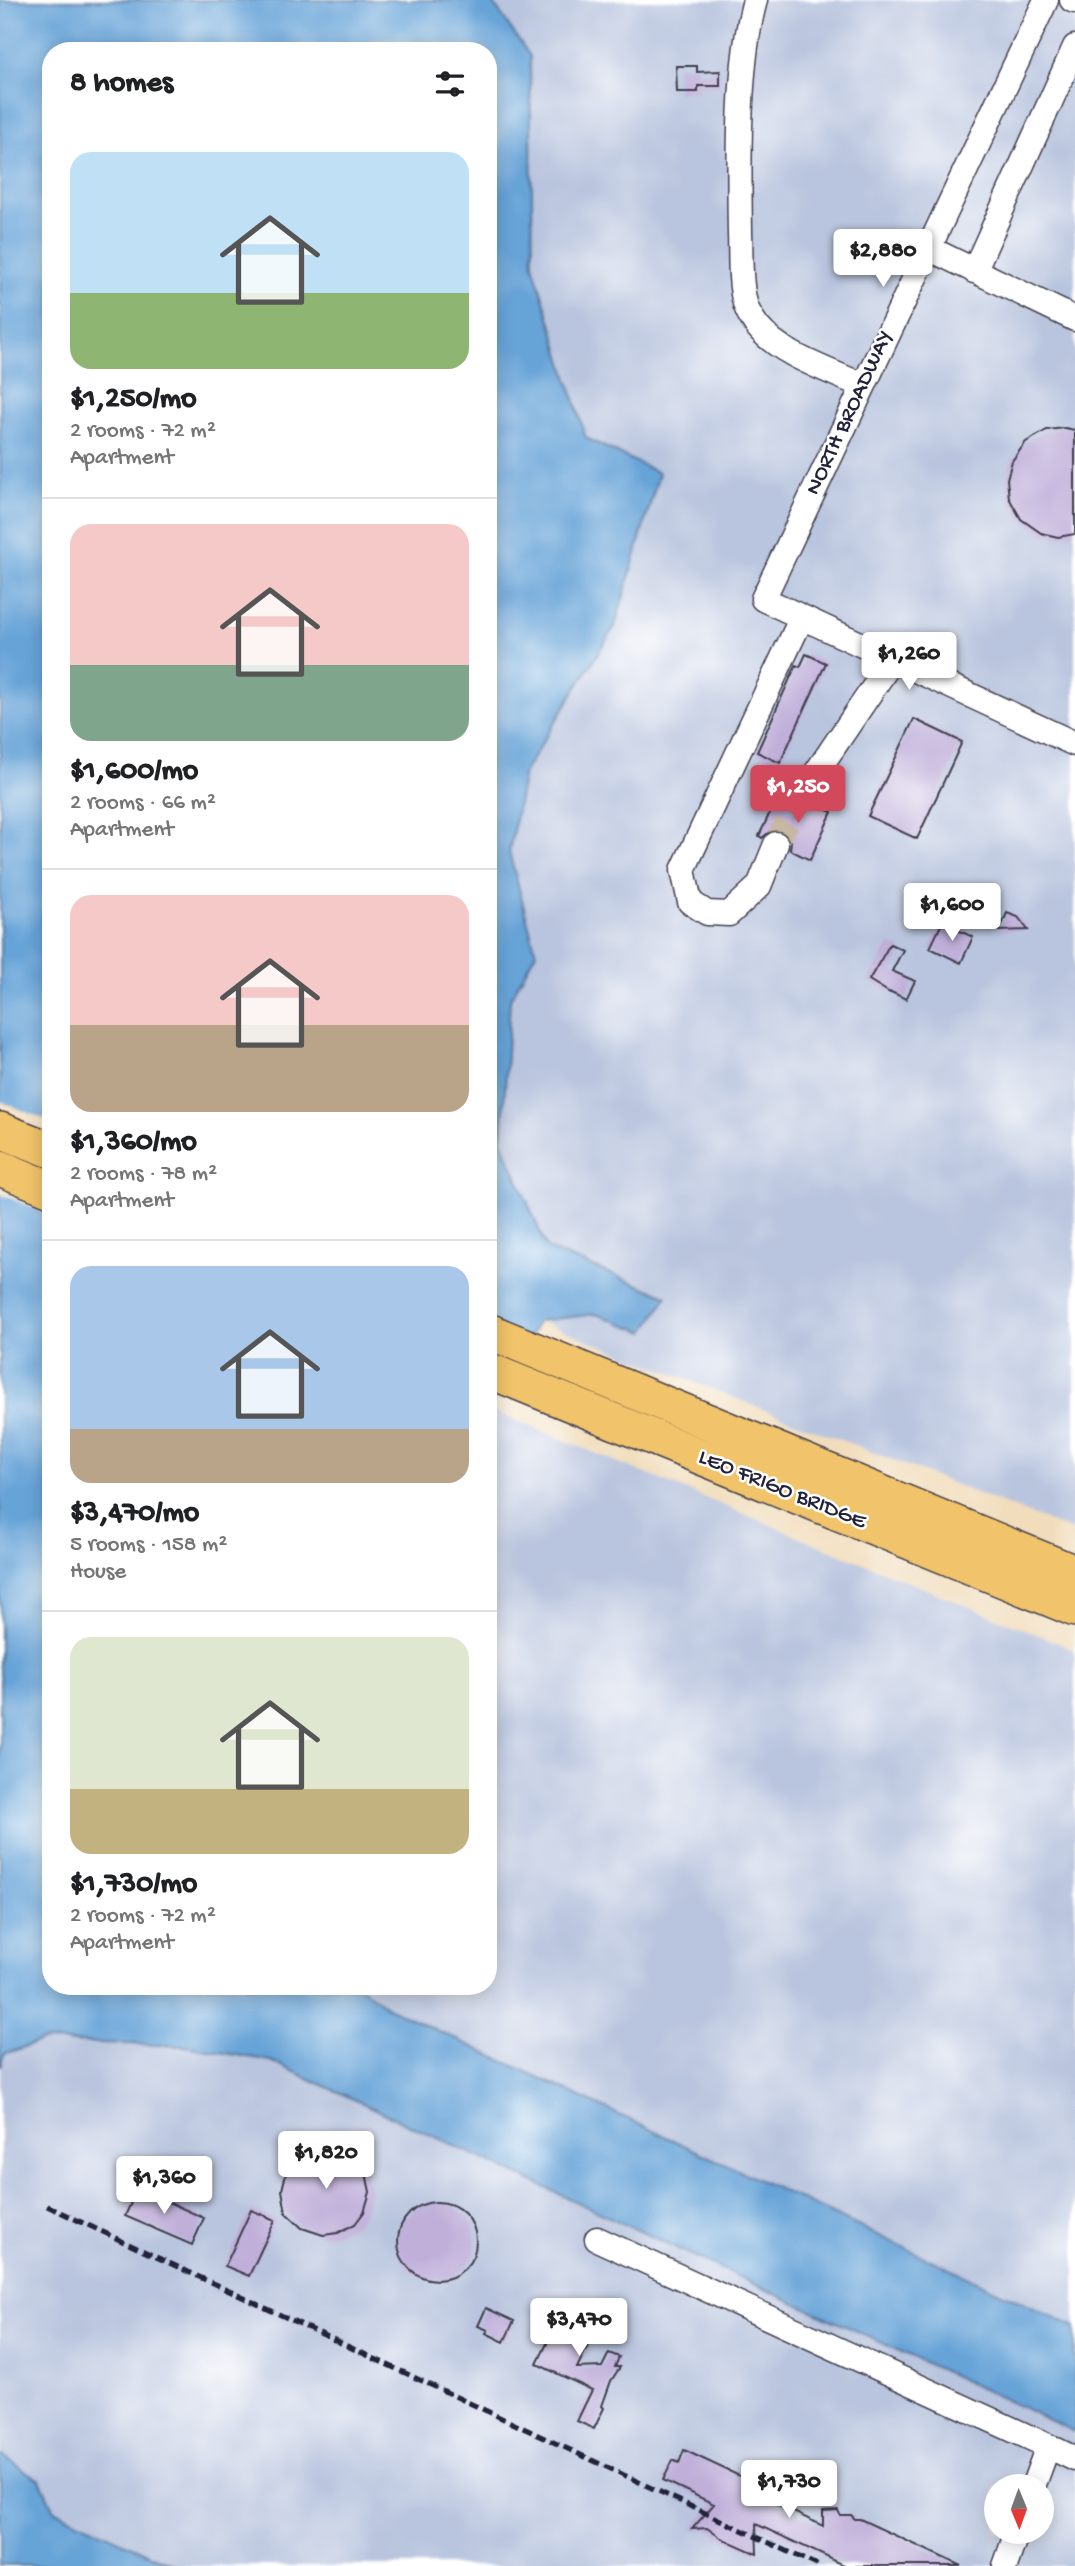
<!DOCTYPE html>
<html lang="en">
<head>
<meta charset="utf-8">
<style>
  body { margin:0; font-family:"Gochi Hand",sans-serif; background:#f6f6f6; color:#202124; height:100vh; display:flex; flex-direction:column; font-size:26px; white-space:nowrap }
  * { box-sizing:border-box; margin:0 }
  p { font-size:23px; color:#757577 }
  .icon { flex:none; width:38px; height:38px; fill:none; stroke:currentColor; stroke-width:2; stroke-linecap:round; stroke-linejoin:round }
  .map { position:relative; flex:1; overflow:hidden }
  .panel { position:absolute; left:42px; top:42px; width:455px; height:1953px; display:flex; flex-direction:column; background:#fff; border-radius:28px; box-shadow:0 4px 18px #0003 }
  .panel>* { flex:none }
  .needle { width:46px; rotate:179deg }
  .buttons { position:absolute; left:984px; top:2474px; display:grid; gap:14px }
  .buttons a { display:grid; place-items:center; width:70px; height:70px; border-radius:50%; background:#fff; box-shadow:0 4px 18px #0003; font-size:35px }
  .price { position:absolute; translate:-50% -60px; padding:0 16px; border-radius:7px; background:#fff; color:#222; font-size:23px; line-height:46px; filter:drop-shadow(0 2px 4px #0008) }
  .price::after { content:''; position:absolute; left:50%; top:42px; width:21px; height:16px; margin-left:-10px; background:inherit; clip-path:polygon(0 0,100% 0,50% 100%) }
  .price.current { background:#d1495b; color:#fff }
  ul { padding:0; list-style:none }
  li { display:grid; align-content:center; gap:14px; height:371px; padding:0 28px }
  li+li { border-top:2px solid #e0e0e0 }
  li span { display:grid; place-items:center; height:217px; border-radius:21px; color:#555 }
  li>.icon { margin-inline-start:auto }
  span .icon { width:126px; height:126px; fill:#fffc; stroke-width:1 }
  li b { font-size:30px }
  h2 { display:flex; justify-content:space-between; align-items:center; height:84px; padding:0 28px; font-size:30px }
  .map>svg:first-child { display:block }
  .industrial { fill:#b9c5de; fill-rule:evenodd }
  .water { fill:#66a3d7; stroke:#446289; stroke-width:2 }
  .pier { fill:#f1ddbc }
  .building { fill:#bfafd9 }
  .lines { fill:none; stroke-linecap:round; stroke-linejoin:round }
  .minor-tunnel { stroke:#c8b8a2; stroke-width:24; stroke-dasharray:24 12; stroke-linecap:butt }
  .minor-casing { stroke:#413e4e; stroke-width:27 }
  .highway-casing { stroke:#413e4e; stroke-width:38 }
  .minor { stroke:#fff; stroke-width:24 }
  .highway { stroke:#f1c36a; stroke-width:35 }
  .rail { stroke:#22223b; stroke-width:5; stroke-dasharray:10 5; stroke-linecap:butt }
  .labels { text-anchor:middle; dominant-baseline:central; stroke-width:5; stroke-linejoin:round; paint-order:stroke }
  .street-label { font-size:23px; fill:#22223b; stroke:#fff }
</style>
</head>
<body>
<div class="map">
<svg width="1075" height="2566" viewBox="0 0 1075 2566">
  <rect width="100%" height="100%" fill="#fff"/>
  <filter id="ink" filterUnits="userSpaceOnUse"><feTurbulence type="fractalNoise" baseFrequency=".0143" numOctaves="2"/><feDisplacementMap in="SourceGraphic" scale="14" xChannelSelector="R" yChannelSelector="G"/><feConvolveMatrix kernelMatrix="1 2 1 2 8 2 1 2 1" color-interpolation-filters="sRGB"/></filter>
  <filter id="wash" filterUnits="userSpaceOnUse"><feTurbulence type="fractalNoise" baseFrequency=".00686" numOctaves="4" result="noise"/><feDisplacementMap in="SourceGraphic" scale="28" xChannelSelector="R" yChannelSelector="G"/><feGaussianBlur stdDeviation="1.57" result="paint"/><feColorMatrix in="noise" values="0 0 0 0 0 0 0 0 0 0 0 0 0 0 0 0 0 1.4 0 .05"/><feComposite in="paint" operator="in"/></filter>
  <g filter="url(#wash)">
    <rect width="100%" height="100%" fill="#f1ddbc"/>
    <path class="industrial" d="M 491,0 L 1075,0 L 1075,1532 L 539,1321 L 596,1314 L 645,1332 L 667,1296 L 547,1249 L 502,1141 L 510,999 L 536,952 L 509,852 L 524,772 L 615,626 L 586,438 L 533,264 L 530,56 Z
      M 488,1409 L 1075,1650 L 1075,2327 L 387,2007 L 359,1986 L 488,1986 Z
      M 42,2041 L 185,2046 L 271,2061 L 1075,2432 L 1075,2566 L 176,2566 L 54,2510 L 40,2480 L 0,2455 L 0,2066 L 4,2054 ZM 996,2487 L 1041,2487 L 1041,2532 L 996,2532 Z"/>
    <path class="water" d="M 0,0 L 491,0 L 530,56 L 533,264 L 586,438 L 659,473 L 615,626 L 524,772 L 509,852 L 536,952 L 510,999 L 502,1141 L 547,1249 L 667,1296 L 645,1332 L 596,1314 L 539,1321 L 488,1407 L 488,51 L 51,51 L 51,1986 L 359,1986 L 387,2007 L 1075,2327 L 1075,2432 L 271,2061 L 185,2046 L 42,2041 L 4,2054 L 0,2066 Z
      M 0,2455 L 40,2480 L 54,2510 L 176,2566 L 0,2566 Z"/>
    <path class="pier" d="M 0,1101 L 51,1122 L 51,1214 L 0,1194 Z"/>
    <g id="blocks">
      <path class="building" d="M 676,66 L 697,66 L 697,72 L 720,71 L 720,86 L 698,86 L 698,92 L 677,92 Z
        M 1065,428 L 1075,430 L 1075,534 L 1058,537 L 1041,533 L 1021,519 L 1009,498 L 1007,479 L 1012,461 L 1026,442 L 1047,430 Z
        M 806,654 L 826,663 L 780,763 L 757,752 L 796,665 L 800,667 Z
        M 914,719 L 962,742 L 917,839 L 868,816 Z
        M 781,789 L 786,792 L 785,804 L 791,811 L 805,812 L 813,804 L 832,812 L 810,860 L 790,850 L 791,841 L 782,831 L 773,829 L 762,838 L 759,836 Z
        M 1007,913 L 1018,917 L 1028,930 L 999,931 Z
        M 942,923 L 973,937 L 961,963 L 930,948 Z
        M 890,944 L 903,950 L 892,971 L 915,981 L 906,999 L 891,992 L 890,993 L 869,980 Z
        M 328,2147 L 340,2149 L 357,2159 L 366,2173 L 370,2192 L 364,2212 L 355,2224 L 338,2233 L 323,2235 L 302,2228 L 286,2213 L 282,2190 L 287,2169 L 297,2158 L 309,2150 Z
        M 139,2185 L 159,2194 L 157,2197 L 204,2218 L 192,2245 L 125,2216 Z
        M398 2241a39 39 0 1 1 78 0a39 39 0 1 1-78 0Z
        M 251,2210 L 275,2220 L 249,2276 L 225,2266 Z
        M 568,2300 L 602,2316 L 577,2368 L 602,2367 L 609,2353 L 619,2357 L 615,2367 L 620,2367 L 611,2381 L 602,2406 L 604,2408 L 594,2429 L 577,2421 L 592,2390 L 537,2364 Z
        M 486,2308 L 514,2321 L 504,2342 L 486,2333 L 488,2330 L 478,2326 Z
        M 684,2450 L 752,2482 L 763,2479 L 767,2481 L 773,2488 L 772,2502 L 823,2526 L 823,2511 L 838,2510 L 840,2515 L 851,2515 L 855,2519 L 860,2519 L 961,2566 L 846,2566 L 756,2524 L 757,2554 L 721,2538 L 707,2528 L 692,2529 L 714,2504 L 663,2480 L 673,2460 L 679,2463 Z"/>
    </g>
  </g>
  <g filter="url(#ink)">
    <use href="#blocks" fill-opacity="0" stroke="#413e4e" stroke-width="2"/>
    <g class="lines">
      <path class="minor-tunnel" d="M 776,844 L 799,798"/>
      <defs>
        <path id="minor" d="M 755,0 C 737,66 739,164 740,233 C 741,256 739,281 745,303 C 746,310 753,320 757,326 C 780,355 829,370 863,386
          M 1046,0 L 763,599 L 1075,744
          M 1072,0 L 1075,1
          M 928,248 L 1075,319
          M 974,271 L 1075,47
          M 799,798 L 893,659
          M 776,844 L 759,886 L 729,914 L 707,913 L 690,902 L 683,870 L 802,617
          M 597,2239 L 1048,2446
          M 1033,2487 L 1048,2446 L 1075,2459
          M 1005,2566 L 1017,2532"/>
        <path id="highway" d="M 0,1130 L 51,1150
          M 0,1168 L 51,1189
          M 488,1331 L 1075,1573
          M 488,1370 L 1075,1609"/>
      </defs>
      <use href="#minor" class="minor-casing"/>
      <use href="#highway" class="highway-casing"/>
      <use href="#minor" class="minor"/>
      <use href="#highway" class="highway"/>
      <path class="rail" d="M 47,2206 L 819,2566"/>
    </g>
  </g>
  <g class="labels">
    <g class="street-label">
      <text transform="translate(850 413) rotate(-65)">NORTH BROADWAY</text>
      <text transform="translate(782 1490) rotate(22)">LEO FRIGO BRIDGE</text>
    </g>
  </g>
</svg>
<div class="buttons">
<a><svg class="needle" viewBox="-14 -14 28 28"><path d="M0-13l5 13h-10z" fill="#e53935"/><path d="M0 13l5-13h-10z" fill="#757577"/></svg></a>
</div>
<b class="price" style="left:883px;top:289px">$2,880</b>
<b class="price" style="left:909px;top:692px">$1,260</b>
<b class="price current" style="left:798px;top:825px">$1,250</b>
<b class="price" style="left:952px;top:943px">$1,600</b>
<b class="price" style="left:326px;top:2191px">$1,820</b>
<b class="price" style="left:164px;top:2216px">$1,360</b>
<b class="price" style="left:579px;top:2358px">$3,470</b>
<b class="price" style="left:789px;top:2520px">$1,730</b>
<section class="panel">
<h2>8 homes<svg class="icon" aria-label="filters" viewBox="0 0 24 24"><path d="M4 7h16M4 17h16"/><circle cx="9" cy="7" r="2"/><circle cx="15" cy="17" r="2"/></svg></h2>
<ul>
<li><span style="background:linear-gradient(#bfe0f5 65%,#8fb573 0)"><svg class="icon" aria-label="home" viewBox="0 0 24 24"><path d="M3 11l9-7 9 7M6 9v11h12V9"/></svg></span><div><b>$1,250/mo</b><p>2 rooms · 72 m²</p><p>Apartment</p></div></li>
<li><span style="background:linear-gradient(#f6c9c9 65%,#7fa58c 0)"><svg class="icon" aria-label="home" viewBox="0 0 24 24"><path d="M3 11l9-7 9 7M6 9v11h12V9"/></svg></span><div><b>$1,600/mo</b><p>2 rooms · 66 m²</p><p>Apartment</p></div></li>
<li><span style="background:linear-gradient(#f6c9c9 60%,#b9a48a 0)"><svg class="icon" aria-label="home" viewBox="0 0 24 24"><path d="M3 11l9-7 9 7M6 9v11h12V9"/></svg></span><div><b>$1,360/mo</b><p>2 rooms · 78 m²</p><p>Apartment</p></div></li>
<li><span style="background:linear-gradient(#a9c7e8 75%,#b9a48a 0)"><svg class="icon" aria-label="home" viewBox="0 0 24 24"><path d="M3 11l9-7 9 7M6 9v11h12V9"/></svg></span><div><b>$3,470/mo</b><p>5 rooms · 158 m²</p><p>House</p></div></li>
<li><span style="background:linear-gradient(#dfe7d0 70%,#c2b280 0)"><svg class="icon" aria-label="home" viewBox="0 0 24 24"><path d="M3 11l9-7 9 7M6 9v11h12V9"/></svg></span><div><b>$1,730/mo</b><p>2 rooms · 72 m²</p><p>Apartment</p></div></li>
</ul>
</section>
</div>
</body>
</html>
